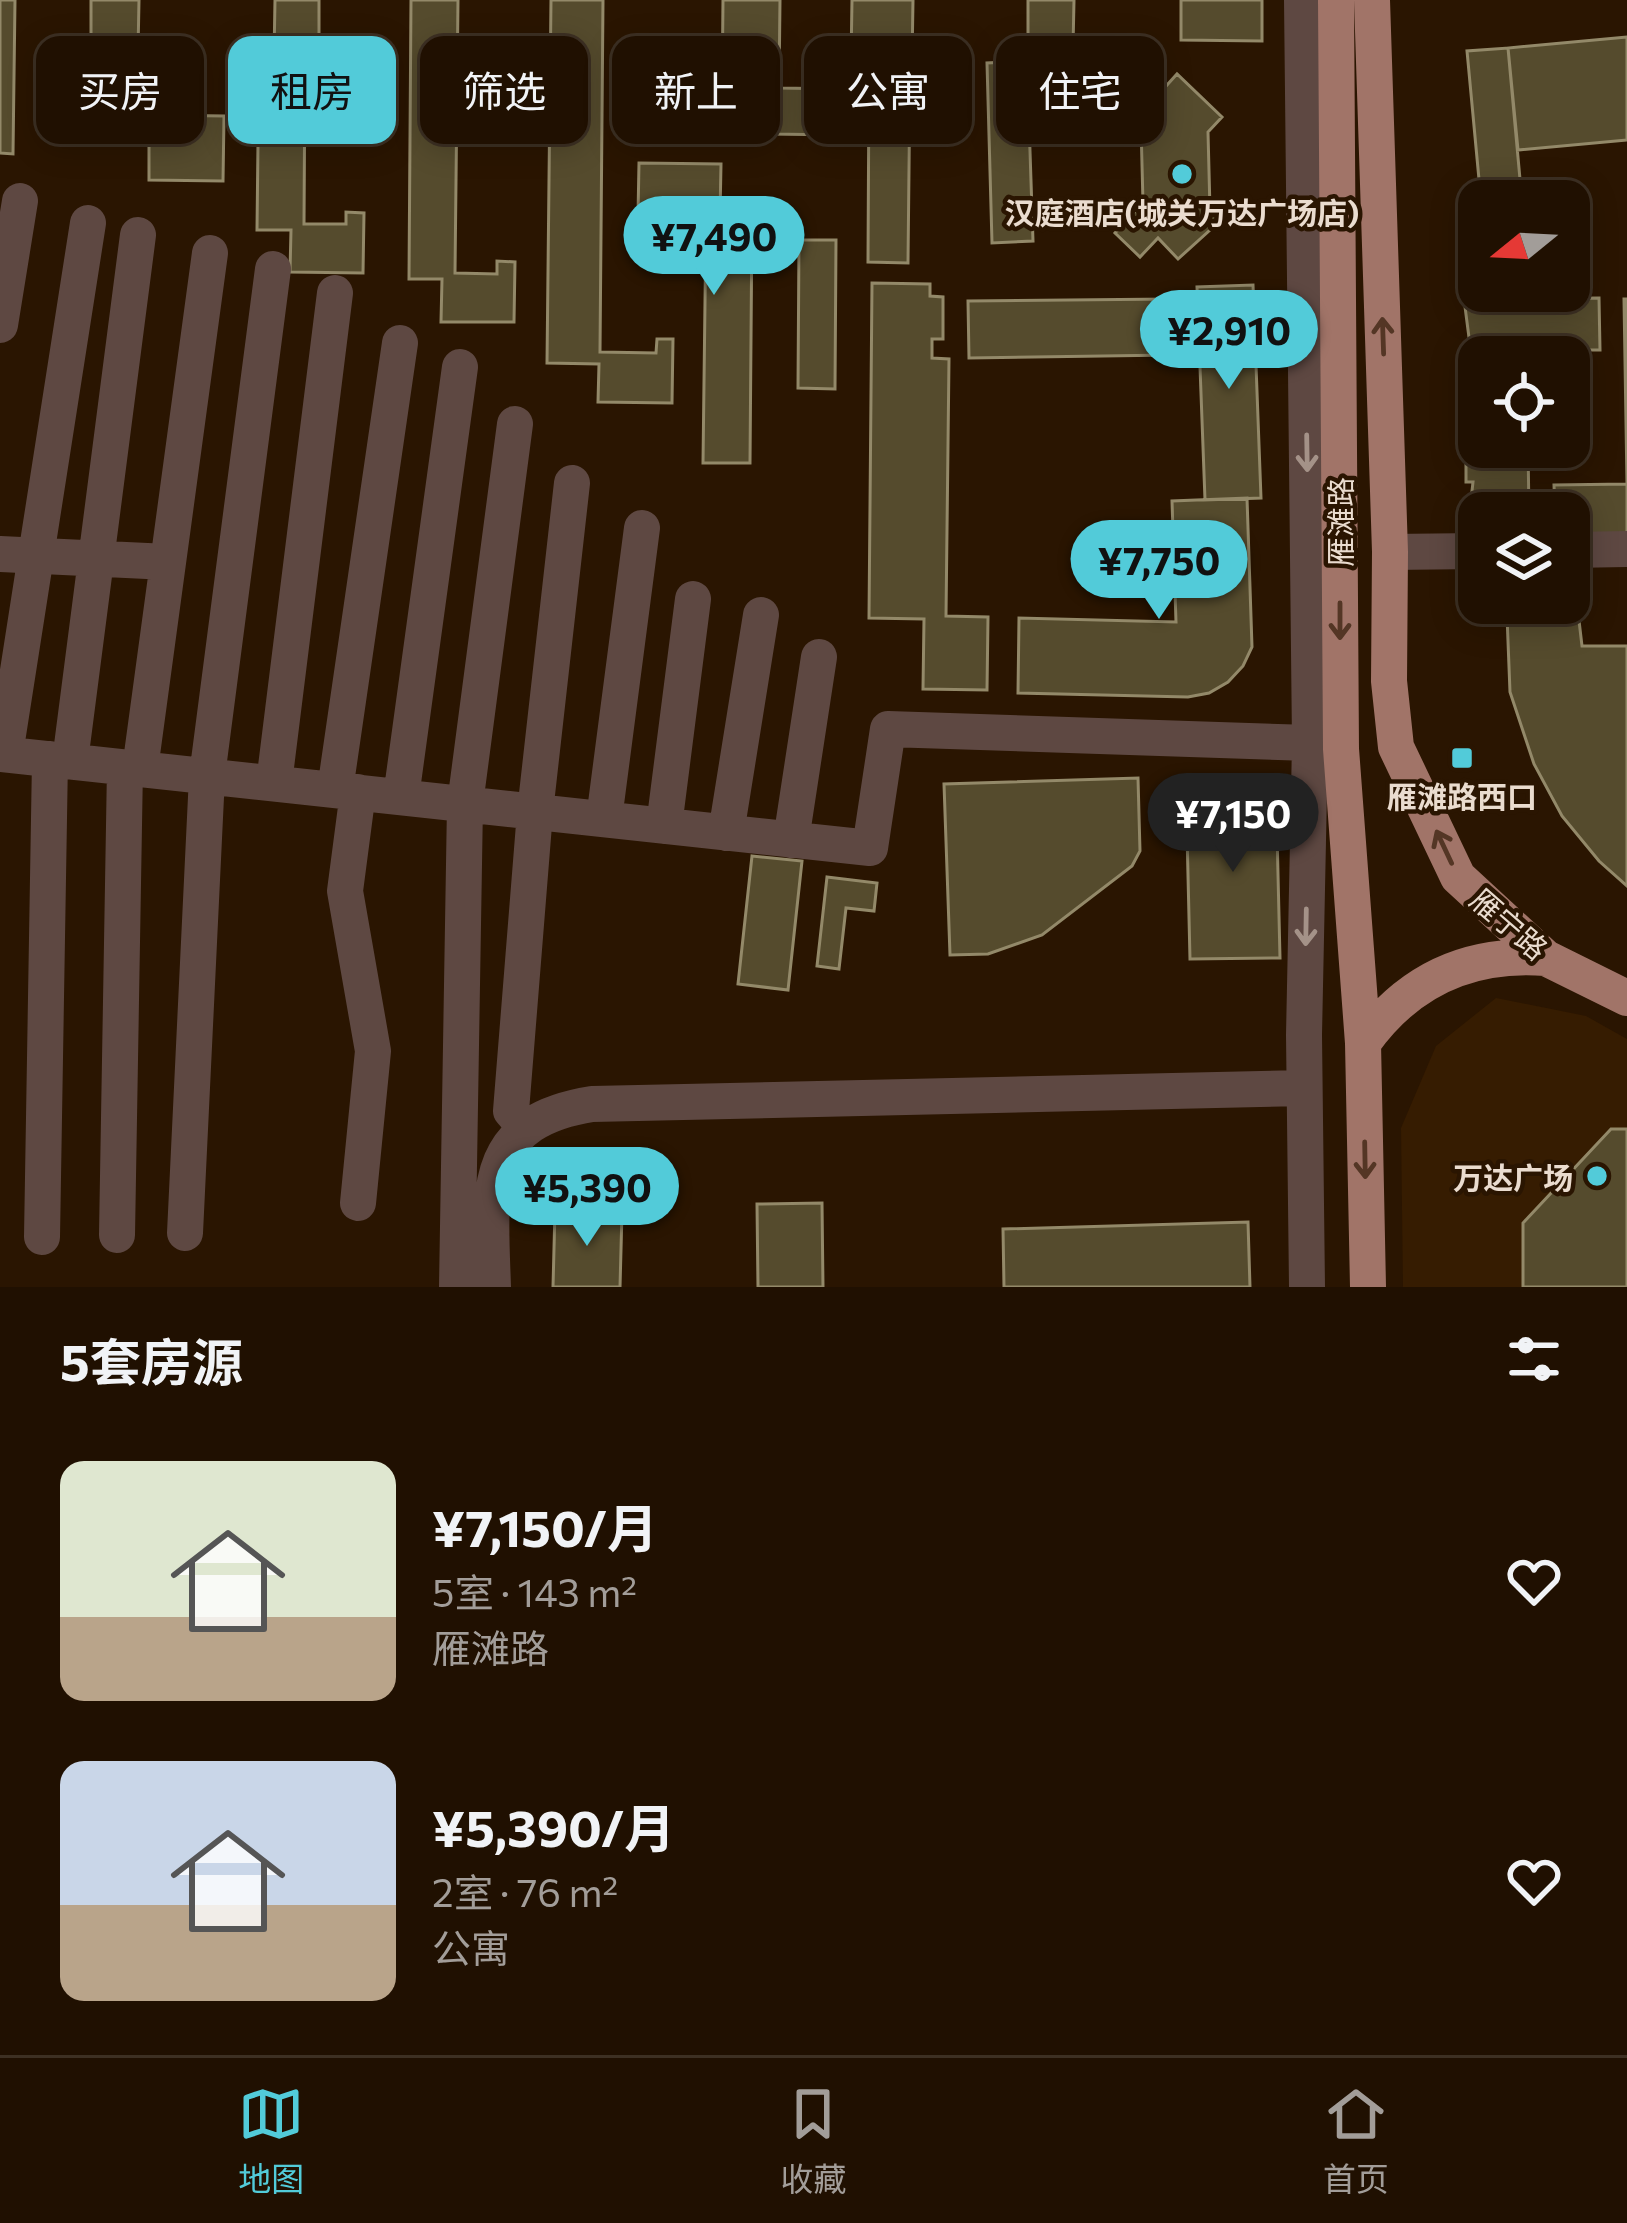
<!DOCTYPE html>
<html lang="zh">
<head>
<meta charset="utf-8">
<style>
  body { margin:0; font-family:Commissioner,"Noto Sans SC",sans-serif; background:#28190b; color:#f1f3f6; height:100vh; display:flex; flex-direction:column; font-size:45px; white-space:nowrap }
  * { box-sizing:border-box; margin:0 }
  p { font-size:39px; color:#a29d99 }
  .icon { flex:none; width:66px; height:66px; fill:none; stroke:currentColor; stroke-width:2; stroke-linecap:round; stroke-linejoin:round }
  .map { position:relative; height:1287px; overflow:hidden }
  .side { display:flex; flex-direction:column; background:#201001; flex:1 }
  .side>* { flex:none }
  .banner { position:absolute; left:36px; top:36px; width:1557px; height:108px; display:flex; gap:24px }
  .needle { width:78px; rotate:252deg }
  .tools { position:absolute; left:1458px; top:180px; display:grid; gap:24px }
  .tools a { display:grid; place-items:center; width:132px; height:132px; border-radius:24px; background:#201001; box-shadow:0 6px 30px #0003,0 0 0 3px #3d3023; font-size:60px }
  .price { position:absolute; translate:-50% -102px; padding:0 27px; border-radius:42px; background:#52cbd9; color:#111; font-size:39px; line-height:78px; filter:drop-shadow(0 3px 6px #0008) }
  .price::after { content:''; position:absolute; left:50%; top:72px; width:36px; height:27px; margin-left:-18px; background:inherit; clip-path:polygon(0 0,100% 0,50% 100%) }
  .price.current { background:#222; color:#fff }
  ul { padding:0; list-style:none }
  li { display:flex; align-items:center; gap:36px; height:300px; padding:0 60px }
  li span { display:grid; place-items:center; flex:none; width:336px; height:240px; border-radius:24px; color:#555 }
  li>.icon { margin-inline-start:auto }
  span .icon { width:144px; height:144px; fill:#fffc; stroke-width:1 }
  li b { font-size:51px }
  h2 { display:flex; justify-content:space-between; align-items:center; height:144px; padding:0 60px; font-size:51px }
  .pill { padding:0 42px; border-radius:24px; background:#201001; box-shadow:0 6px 30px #0003,0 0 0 3px #3d3023; font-size:42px; line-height:108px }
  .pill.current { background:#52cbd9; color:#111 }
  .tab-bar { display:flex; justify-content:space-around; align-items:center; height:168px; border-top:3px solid #3d3023; background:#201001; font-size:33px; color:#a29d99 }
  .tab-bar a { display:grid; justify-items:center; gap:6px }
  .tab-bar .current { color:#52cbd9 }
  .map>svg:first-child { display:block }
  .built { fill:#361c01 }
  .building { fill:#554b2d; stroke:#938969; stroke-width:3 }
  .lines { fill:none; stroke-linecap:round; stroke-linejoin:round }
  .minor { stroke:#5e4842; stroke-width:36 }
  .major { stroke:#a17468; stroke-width:36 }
  .oneway { stroke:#543625 }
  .oneway2 { stroke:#a49288 }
  .poi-dot { fill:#52cbd9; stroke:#2a1501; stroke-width:4.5 }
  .labels { text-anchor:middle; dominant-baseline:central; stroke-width:9; stroke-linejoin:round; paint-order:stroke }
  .poi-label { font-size:30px; font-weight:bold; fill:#eadccf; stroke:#2a1501 }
  .street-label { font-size:30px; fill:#eadccf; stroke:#2a1501 }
</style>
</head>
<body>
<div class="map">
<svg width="1627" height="1287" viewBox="0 0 1627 1287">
  <rect width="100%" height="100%" fill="#2a1501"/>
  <path class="built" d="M 1496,998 L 1586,1016 L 1627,1039 L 1627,1287 L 1403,1287 L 1401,1128 L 1436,1046 Z"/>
  <path class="building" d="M 0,0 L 15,0 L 13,154 L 0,153 Z
    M 91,0 L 139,0 L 138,52 L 152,52 L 151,115 L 224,116 L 223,181 L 149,180 L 149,139 L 104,138 L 105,52 L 91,52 Z
    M 275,0 L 319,0 L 319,59 L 305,59 L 304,224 L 346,224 L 346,212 L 364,213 L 363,273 L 290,272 L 291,230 L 257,230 L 259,56 L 274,56 Z
    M 411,0 L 458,0 L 455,273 L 497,274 L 497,261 L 515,262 L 514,322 L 441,322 L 442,279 L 409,279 Z
    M 551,0 L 603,0 L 600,352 L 656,353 L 657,339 L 673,339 L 672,403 L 598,402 L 599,364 L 547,363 Z
    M 723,0 L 780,0 L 779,88 L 842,89 L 842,135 L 770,134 L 770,102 L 722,101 Z
    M 852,0 L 913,0 L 912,62 L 851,61 Z
    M 1028,0 L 1074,0 L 1073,48 L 1028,47 Z
    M 1181,0 L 1262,0 L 1262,41 L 1181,40 Z
    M 1627,37 L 1627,140 L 1518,150 L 1508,48 Z
    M 1508,48 L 1522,201 L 1481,201 L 1467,51 Z
    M 1027,61 L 1033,241 L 992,243 L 987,63 Z
    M 1139,74 L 1158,95 L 1177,74 L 1222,117 L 1208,132 L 1210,210 L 1220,221 L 1178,259 L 1158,238 L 1140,257 L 1115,233 L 1143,203 L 1141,126 L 1115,96 Z
    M 869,76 L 910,77 L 908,263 L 868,262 Z
    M 639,163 L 721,164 L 720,215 L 752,215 L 750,463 L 703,463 L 706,222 L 664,221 L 664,215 L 638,215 Z
    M 799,240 L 836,240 L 835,389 L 798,388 Z
    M 872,283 L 930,284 L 930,296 L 943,297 L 943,339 L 932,339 L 932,358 L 949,359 L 946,616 L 988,617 L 987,690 L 923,689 L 924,619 L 869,618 Z
    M 1253,285 L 1261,498 L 1205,500 L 1197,287 Z
    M 1599,298 L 1600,350 L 1527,350 L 1527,357 L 1479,357 L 1479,447 L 1528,447 L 1529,513 L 1479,513 L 1479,536 L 1467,536 L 1473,482 L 1466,482 L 1466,432 L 1472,431 L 1471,404 L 1466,404 L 1465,353 L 1471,353 L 1464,299 Z
    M 1170,299 L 1171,355 L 969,358 L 968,301 Z
    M 1624,299 L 1627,299 L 1627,536 L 1569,537 L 1569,513 L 1555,513 L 1554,485 L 1627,484 Z
    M 1247,498 L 1252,647 L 1243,666 L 1228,682 L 1209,693 L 1188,697 L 1018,693 L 1019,618 L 1176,622 L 1172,501 Z
    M 1578,612 L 1582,646 L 1627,646 L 1627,886 L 1599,861 L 1562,816 L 1534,764 L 1510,692 L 1507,616 Z
    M 1138,778 L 1140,851 L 1132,866 L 1042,935 L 988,954 L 950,955 L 944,784 Z
    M 1276,790 L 1280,958 L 1190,959 L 1186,791 Z
    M 752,856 L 802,861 L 788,990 L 738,984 Z
    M 827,877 L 877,883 L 874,911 L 846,908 L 839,969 L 817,966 Z
    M 1611,1129 L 1627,1129 L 1627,1287 L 1523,1287 L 1523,1223 Z
    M 822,1203 L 823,1287 L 758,1287 L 757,1204 Z
    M 555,1210 L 622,1212 L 620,1287 L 553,1287 Z
    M 1248,1222 L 1250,1287 L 1004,1287 L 1003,1229 Z"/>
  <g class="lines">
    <path class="minor" d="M 1302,0 L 1310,743 L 1304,1035 L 1307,1287
      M 0,325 L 20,201
      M 1569,550 L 1627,549
      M 1390,552 L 1479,551
      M 0,554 L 168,562
      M 0,754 L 870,848 L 888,729 L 1310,743 L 1341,749
      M 5,754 L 88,223
      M 70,761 L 138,235
      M 140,769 L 210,253
      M 274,783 L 335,293
      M 335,790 L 400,343
      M 358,792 L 345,891 L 373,1051 L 358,1203
      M 401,797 L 460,367
      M 604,819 L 642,528
      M 664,826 L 693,599
      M 726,833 L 761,615
      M 791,840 L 819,657
      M 524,1126 L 511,1111 L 535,812 L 572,483
      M 185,1233 L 207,776 L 273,269
      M 117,1235 L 125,767
      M 42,1237 L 50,759
      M 457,1287 L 465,804 L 515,424
      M 493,1287 C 490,1193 479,1122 592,1104 L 1304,1088"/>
    <path class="major" d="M 1336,0 L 1341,749 L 1363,1043 L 1368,1287
      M 1372,0 L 1390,552 L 1389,681 L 1396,747 L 1458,877 L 1546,958 L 1627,998
      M 1363,1043 C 1408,980 1469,952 1546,958"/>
  </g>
  <defs><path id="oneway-shaft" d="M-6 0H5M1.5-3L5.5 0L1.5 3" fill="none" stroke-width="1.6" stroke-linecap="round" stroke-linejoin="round" transform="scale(3)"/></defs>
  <g class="oneway">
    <use href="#oneway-shaft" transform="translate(1383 336) rotate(-92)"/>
    <use href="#oneway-shaft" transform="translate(1340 621) rotate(90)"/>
    <use href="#oneway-shaft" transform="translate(1444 847) rotate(-115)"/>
    <use href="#oneway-shaft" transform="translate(1365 1160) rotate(89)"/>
  </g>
  <g class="oneway2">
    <use href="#oneway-shaft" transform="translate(1307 453) rotate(89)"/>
    <use href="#oneway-shaft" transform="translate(1306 927) rotate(91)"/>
  </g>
  <g class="poi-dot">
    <circle cx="1182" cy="174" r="12"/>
    <rect x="1450" y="746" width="24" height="24" rx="6"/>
    <circle cx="1597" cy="1176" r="12"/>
  </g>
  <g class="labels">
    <g class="poi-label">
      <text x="1182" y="211">汉庭酒店(城关万达广场店)</text>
      <text x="1462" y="795">雁滩路西口</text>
      <text x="1573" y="1176" text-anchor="end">万达广场</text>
    </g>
    <g class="street-label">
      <text transform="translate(1339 522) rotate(-90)">雁滩路</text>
      <text transform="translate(1510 923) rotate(41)">雁宁路</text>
    </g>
  </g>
</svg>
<div class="tools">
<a><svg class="needle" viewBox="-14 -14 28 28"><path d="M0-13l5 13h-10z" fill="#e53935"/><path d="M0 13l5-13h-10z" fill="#a29d99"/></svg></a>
<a><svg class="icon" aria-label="locate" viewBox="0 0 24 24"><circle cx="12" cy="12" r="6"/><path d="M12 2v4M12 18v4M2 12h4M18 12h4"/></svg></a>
<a><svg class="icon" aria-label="layers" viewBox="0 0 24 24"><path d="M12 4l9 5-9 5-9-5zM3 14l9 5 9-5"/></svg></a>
</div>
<b class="price" style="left:714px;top:298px">¥7,490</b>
<b class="price" style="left:1229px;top:392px">¥2,910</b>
<b class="price" style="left:1159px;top:622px">¥7,750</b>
<b class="price current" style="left:1233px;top:875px">¥7,150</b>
<b class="price" style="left:587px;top:1249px">¥5,390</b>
<div class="banner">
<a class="pill">买房</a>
<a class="pill current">租房</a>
<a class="pill">筛选</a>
<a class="pill">新上</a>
<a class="pill">公寓</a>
<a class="pill">住宅</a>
</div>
</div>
<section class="side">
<h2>5套房源<svg class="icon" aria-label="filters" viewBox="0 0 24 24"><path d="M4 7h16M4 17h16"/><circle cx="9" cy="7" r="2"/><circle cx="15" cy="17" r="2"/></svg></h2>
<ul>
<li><span style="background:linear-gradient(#dfe7d0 65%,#b9a48a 0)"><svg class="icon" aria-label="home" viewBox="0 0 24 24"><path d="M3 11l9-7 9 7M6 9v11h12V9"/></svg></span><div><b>¥7,150/月</b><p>5室 · 143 m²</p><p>雁滩路</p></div><svg class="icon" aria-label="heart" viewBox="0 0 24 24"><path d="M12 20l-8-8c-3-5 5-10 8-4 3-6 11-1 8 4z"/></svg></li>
<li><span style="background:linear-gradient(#c9d6e8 60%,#b9a48a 0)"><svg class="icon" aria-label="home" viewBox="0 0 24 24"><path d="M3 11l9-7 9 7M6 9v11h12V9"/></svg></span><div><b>¥5,390/月</b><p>2室 · 76 m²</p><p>公寓</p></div><svg class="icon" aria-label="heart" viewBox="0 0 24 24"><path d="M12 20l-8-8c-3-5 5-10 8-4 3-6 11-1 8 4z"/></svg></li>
</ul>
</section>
<nav class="tab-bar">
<a class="current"><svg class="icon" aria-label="map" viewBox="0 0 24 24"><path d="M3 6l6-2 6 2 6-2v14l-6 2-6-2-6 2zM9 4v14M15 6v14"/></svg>地图</a>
<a><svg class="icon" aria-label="saved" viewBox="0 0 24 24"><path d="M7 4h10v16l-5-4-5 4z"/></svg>收藏</a>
<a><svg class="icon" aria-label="home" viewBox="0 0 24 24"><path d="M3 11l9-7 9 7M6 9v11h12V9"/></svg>首页</a>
</nav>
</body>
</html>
